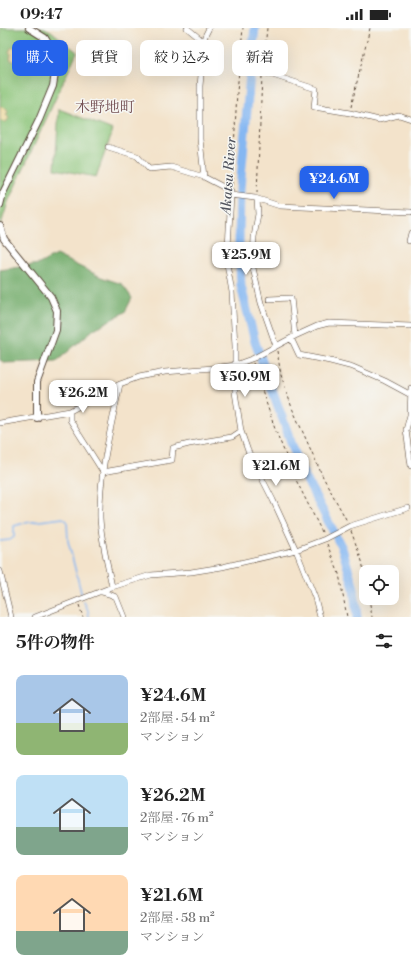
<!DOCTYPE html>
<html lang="ja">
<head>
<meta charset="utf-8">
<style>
  body { margin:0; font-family:"Libre Bodoni","Noto Serif JP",serif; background:#f2f2f2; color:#222; height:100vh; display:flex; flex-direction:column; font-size:15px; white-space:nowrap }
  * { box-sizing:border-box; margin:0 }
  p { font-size:13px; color:#767676 }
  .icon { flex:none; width:22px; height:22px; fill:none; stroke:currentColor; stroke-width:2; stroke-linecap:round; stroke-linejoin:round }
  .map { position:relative; height:589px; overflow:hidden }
  .side { display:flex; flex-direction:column; background:#fff; flex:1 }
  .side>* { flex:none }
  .top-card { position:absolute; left:12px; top:12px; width:387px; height:36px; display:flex; gap:8px }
  .buttons { position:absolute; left:359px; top:537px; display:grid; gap:8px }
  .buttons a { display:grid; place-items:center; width:40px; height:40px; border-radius:8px; background:#fff; box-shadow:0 4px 16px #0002; font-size:20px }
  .price { position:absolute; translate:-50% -34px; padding:0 9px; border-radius:8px; background:#fff; color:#222; font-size:13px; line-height:26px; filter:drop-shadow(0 1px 2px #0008) }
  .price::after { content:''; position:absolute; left:50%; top:24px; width:12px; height:9px; margin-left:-6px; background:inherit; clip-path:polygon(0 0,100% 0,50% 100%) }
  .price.current { background:#2563eb; color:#fff }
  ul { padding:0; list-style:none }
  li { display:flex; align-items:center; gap:12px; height:100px; padding:0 16px }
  li span { display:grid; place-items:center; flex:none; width:112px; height:80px; border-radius:8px; color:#555 }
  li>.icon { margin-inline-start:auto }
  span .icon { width:48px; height:48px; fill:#fffc; stroke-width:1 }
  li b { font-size:17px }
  h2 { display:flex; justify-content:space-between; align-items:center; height:48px; padding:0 16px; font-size:17px }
  .chip { padding:0 14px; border-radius:8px; background:#fff; box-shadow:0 4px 16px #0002; font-size:14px; line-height:36px }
  .chip.current { background:#2563eb; color:#fff }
  .status { display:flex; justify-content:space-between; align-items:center; height:28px; padding:0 20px; background:#fff; direction:ltr }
  .status svg { height:11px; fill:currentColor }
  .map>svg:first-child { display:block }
  .green { fill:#8bc478; stroke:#63774b }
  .forest { fill:#70aa68; stroke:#566a43 }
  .sand { fill:#eeda9e; stroke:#94825e }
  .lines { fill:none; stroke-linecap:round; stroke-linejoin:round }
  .stream { stroke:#85b7f2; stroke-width:1.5 }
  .river { stroke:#85b7f2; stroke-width:9 }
  .minor-casing { stroke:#574638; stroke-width:6 }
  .tertiary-casing { stroke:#574638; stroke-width:8 }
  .path { stroke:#574638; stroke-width:1; stroke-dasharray:3 3; stroke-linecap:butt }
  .minor { stroke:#fff; stroke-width:5 }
  .tertiary { stroke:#fff; stroke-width:6 }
  .labels { text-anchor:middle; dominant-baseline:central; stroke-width:3; stroke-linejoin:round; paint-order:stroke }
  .water-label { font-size:14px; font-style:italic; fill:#51545e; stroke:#f6f6f2 }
  .quarter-label { font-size:15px; fill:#765356; stroke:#f6f6f2 }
</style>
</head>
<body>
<div class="status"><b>09:47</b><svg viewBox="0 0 49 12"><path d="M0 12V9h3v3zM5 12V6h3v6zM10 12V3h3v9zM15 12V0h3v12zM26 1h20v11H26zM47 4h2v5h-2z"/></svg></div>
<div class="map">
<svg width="411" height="589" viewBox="0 0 411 589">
  <rect width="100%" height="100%" fill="#f6f6f2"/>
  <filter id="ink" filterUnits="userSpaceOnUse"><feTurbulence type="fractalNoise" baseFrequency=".025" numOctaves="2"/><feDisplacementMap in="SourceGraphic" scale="8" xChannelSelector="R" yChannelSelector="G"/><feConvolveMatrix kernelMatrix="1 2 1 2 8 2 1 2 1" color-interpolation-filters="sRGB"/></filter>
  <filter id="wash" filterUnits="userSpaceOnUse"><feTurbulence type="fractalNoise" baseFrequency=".012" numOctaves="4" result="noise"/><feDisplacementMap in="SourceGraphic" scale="16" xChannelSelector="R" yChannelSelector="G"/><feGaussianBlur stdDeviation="0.9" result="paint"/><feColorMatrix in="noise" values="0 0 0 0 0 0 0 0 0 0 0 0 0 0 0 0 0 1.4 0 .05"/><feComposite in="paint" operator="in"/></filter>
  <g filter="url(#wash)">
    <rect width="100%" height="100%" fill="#f3e3cb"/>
    <path class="green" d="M 0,0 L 44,0 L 51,3 L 77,24 L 8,174 L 0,200 Z
      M 59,81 L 113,102 L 96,149 L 55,141 Z"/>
    <path class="forest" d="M 56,227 L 101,249 L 122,256 L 132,270 L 125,284 L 94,301 L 57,333 L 5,335 L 0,332 L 0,242 L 39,236 Z"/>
    <path class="sand" d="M 14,19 L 17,21 L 18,25 L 20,29 L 17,32 L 12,33 L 10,30 L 11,26 L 9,24 L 11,20 Z
      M 0,78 L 6,81 L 8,84 L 6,87 L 9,90 L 6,94 L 3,94 L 0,92 Z"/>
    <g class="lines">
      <path class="stream" d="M 0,513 L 10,512 L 14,509 L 14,498 L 24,495 L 63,490 L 67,493 L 68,513 L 82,568
        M 84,574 L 88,582 L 89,589"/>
      <path class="river" d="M 255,0 L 251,35 L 240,161 L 239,216 L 241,258 L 255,314 L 300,439 L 342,520 L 354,560 L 357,589"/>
    </g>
  </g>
  <g filter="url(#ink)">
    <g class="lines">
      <defs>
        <path id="minor" d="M 187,0 L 204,14
          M 263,44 L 316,61 L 314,79 L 350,85 L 379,92 L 399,87 L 411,91
          M 108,119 L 137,128 L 149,141 L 171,139 L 204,149 L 231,163
          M 204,149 L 200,111 L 200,58 L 204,14 L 205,8 L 209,0
          M 257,171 L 258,186 L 254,209 L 253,240 L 261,275 L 276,318
          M 409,213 L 411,205
          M 269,271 L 291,270 L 295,308
          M 291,310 L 299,327 L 330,333 L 353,339 L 385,353 L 411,367
          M 411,360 L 410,387 L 406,402 L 411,438
          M 70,383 L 70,392 L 103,444
          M 0,395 L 70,383 L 120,356 L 139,349 L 165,344 L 213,340 L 235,337 L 254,330 L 295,308 L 317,298 L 329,295 L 411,298
          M 103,444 L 172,432 L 173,420 L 189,416 L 232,409 L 241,403
          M 0,543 L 11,589
          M 112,559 C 108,538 101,512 100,490 C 99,444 111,400 120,356
          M 102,564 L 109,566 L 116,569 L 124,589
          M 35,589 L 112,559 L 151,547 L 191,544 L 222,539 L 296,522 L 325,511 L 350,498 L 408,480
          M 320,589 L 315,570 L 296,522 L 273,472 L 248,423 L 241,403 L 235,364 L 235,318 L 232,264 L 227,236 L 231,167 L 255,170 L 280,178 L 411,184"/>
        <path id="tertiary" d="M 0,177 L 3,165 L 39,92 L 53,58 L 56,39 L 52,22 L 45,10 L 29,0
          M 0,198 L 4,211 L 51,269 L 57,283 L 56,302 L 37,354 L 37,390"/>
      </defs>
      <use href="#minor" class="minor-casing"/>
      <use href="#tertiary" class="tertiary-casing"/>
      <path class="path" d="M 263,39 L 267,0
        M 351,79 L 370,0
        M 232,157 L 237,64 L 243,0
        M 257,165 L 262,48
        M 277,323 L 281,347 L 292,380 L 323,449 L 347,493
        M 253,335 L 275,401 L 296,452 L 323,506
        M 351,503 L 362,533 L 366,554
        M 327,516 L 339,546 L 347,589
        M 369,570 L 372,589
        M 79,577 L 83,589"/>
      <use href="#minor" class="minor"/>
      <use href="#tertiary" class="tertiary"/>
    </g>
  </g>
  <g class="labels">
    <g class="water-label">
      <text transform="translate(229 148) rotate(-86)">Akatsu River</text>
    </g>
    <g class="quarter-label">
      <text x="105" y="79">木野地町</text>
    </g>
  </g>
</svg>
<div class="buttons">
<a><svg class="icon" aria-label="locate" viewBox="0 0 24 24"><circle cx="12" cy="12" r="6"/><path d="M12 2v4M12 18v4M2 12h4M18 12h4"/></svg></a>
</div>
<b class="price current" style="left:334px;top:172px">¥24.6M</b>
<b class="price" style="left:246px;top:248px">¥25.9M</b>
<b class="price" style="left:245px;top:370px">¥50.9M</b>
<b class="price" style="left:83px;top:386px">¥26.2M</b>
<b class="price" style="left:276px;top:459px">¥21.6M</b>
<div class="top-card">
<a class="chip current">購入</a>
<a class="chip">賃貸</a>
<a class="chip">絞り込み</a>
<a class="chip">新着</a>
</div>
</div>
<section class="side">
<h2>5件の物件<svg class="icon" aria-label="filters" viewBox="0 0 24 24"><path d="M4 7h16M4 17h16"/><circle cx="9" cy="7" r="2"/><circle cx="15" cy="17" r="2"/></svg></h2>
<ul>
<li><span style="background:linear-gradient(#a9c7e8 60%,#8fb573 0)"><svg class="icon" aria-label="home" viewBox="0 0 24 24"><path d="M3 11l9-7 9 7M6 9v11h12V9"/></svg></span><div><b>¥24.6M</b><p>2部屋 · 54 m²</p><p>マンション</p></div></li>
<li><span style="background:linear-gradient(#bfe0f5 65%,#7fa58c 0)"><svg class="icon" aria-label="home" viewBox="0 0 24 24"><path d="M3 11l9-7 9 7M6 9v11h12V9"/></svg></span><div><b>¥26.2M</b><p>2部屋 · 76 m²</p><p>マンション</p></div></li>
<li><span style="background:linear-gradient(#ffd9b3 70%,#7fa58c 0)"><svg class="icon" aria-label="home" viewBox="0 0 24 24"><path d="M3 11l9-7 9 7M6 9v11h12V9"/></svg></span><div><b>¥21.6M</b><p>2部屋 · 58 m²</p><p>マンション</p></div></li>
</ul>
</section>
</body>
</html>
